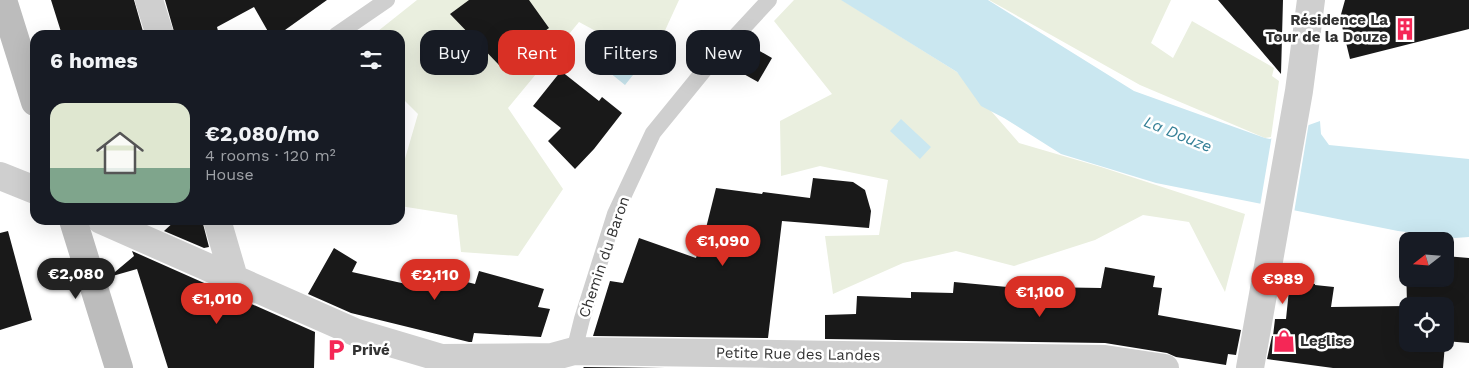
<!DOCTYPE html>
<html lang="en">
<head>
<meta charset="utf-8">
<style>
  body { margin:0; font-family:"Work Sans",sans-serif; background:#242831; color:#f1f3f6; height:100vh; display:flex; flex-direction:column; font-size:19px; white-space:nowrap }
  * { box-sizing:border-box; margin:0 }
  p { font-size:16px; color:#9ea1a6 }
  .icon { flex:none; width:28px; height:28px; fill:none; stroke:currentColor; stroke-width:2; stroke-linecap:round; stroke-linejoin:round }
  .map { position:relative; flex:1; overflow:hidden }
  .panel { position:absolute; left:30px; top:30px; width:375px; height:195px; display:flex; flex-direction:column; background:#171b24; border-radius:15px; box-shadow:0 5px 20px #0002 }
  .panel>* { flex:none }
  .hud { position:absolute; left:420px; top:30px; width:475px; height:45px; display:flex; gap:10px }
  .needle { width:32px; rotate:253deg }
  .buttons { position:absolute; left:1399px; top:232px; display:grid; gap:10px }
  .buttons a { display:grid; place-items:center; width:55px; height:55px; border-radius:10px; background:#171b24; box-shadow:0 5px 20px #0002; font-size:25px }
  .price { position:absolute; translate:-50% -42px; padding:0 11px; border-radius:18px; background:#d93025; color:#fff; font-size:16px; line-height:32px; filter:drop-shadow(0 1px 2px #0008) }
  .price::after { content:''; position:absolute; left:50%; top:30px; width:15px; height:11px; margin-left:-8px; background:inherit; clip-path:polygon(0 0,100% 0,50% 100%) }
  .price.on { background:#222; color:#fff }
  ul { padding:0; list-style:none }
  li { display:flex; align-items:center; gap:15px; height:125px; padding:0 20px }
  li span { display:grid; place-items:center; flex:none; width:140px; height:100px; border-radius:15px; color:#555 }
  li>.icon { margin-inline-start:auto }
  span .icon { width:60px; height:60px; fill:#fffc; stroke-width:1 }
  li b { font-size:21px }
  h2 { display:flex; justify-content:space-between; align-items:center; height:60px; padding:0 20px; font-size:21px }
  .pill { padding:0 18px; border-radius:15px; background:#171b24; box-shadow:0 5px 20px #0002; font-size:18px; line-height:45px }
  .pill.on { background:#d93025; color:#fff }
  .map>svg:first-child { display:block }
  .green { fill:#eaefdf }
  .water { fill:#cae7f0 }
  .pier { fill:#fff }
  .building { fill:#191919 }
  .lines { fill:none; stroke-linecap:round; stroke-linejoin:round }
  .service { stroke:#cfcfcf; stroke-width:16 }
  .minor { stroke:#cfcfcf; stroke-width:28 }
  .secondary { stroke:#bcbcbc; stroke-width:28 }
  .labels { text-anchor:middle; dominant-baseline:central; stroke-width:5; stroke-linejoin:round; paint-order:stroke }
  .poi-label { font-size:15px; font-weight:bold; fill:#323232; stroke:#fff; text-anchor:start }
  .street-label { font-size:15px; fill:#323232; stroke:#fff }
  .water-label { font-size:16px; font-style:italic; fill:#347f96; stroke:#fff }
</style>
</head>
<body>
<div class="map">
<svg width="1469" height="368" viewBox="0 0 1469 368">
  <rect width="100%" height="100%" fill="#fff"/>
  <path class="green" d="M 417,0 L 679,0 L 651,61 L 579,22 L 508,108 L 563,189 L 518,256 L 461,252 L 457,215 L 400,206 L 400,176 L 418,114 L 400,96 L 400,35 L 373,35 Z
    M 794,0 L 842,0 L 957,72 L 1019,143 L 1101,167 L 1245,214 L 1225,292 L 1189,222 L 1143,215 L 1095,240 L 1014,266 L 956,251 L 903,263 L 833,294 L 825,236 L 879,235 L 888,180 L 820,166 L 781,176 L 780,121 L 832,94 L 774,21 Z
    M 989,0 L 1171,0 L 1151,43 L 1173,58 L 1192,21 L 1274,68 L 1272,76 L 1279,81 L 1271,137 L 1265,138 L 1140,85 Z"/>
  <path class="water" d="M 841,0 L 988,0 L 1134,91 L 1265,138 L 1270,139 L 1320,121 L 1321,134 L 1329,145 L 1469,159 L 1469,237 L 1455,238 L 1398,231 L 1156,183 L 1061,154 L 1004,118 L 981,106 L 957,72 Z
    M 606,45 L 637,70 L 625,85 L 594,60 Z
    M 901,119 L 931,147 L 920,159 L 890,131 Z"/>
  <path class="pier" d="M 1309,122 L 1294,213 L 1260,206 L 1272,135 Z"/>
  <path class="building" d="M 51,0 L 134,0 L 144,35 L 62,35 Z
    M 165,0 L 327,0 L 278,35 L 270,35 L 254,7 L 217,27 L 219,35 L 175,35 Z
    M 469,0 L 529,0 L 549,28 L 499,65 L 450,14 Z
    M 1218,0 L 1283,0 L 1281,74 Z
    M 1345,0 L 1469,0 L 1469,29 L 1350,59 L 1340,18 Z
    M 744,42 L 772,58 L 758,82 L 724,63 Z
    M 561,71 L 599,101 L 602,97 L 622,113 L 594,149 L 575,169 L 548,141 L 561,128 L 533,106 Z
    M 813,178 L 853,182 L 865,190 L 871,211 L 869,228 L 782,221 L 768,338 L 593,336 L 610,281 L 623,283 L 639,238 L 696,258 L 706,228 L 716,188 L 762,194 L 763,192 L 810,198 Z
    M 176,220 L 202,220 L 209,247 L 204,248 L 164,231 Z
    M 8,231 L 32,320 L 0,330 L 0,233 Z
    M 334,248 L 357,262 L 352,272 L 406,284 L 409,268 L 475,284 L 479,271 L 544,289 L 538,307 L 550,309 L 541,337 L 474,333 L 472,342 L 469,342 L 351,313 L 308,294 Z
    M 132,251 L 315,332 L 314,368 L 168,368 L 137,269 L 109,277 L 134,256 Z
    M 1445,256 L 1469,258 L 1469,343 L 1445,341 L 1445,306 L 1408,306 L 1408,344 L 1445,344 L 1443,368 L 1333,368 L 1267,359 L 1272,336 L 1273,336 L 1275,319 L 1286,319 L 1290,280 L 1315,284 L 1315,285 L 1334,287 L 1331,307 L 1407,306 L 1406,260 L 1408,259 L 1408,279 L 1445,279 Z
    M 1105,267 L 1155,276 L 1153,287 L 1162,288 L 1158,315 L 1241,330 L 1236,355 L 1228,354 L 1226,365 L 1176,357 L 1167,353 L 1105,343 L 825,339 L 825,315 L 856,314 L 857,296 L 911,298 L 911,292 L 953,293 L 954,282 L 1041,290 L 1041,287 L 1101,288 Z
    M 584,367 L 665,368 L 583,368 Z"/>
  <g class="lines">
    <path class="service" d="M 336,35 L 387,0
      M 574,351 L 582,319 L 615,214 L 653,133 L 706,68 L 769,0"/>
    <path class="minor" d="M 149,0 L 160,35
      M 0,176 L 35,190
      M 101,220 L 357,333 L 441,358 L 552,357 L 574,351 L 1105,359 L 1165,368
      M 217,220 L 234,278
      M 1250,368 L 1299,91 L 1311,0"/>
    <path class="secondary" d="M 3,0 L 35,102
      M 73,220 L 119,368"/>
  </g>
  <defs>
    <symbol id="building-bare" viewBox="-9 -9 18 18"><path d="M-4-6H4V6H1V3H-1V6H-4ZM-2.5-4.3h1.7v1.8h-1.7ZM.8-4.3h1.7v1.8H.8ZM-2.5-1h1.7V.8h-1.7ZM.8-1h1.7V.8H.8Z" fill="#f52756" stroke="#fff" stroke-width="2.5" paint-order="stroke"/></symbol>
    <symbol id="shop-bare" viewBox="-9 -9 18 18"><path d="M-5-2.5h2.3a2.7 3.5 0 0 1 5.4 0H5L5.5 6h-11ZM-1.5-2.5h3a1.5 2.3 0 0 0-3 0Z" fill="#f52756" stroke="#fff" stroke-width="2.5" paint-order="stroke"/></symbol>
    <symbol id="parking-bare" viewBox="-9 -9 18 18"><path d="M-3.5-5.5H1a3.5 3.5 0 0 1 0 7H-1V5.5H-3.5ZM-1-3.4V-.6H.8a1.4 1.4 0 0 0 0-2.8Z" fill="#f52756" stroke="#fff" stroke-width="2.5" paint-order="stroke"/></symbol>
  </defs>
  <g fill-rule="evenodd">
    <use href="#building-bare" x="1389" y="13" width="32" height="32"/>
    <use href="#shop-bare" x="1268" y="325" width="32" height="32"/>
    <use href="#parking-bare" x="320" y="334" width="32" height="32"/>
  </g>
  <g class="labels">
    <g class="poi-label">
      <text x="1388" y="20" text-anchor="end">Résidence La<tspan x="1388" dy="17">Tour de la Douze</tspan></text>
      <text x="1300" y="341">Leglise</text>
      <text x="352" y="350">Privé</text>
    </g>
    <g class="street-label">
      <text transform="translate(604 257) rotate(-71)">Chemin du Baron</text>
      <text transform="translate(798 354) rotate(1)">Petite Rue des Landes</text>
    </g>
    <g class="water-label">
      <text transform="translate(1178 134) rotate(22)">La Douze</text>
    </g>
  </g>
</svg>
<div class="buttons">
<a><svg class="needle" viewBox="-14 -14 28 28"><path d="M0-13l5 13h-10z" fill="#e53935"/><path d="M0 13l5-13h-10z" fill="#9ea1a6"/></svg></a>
<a><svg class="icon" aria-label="locate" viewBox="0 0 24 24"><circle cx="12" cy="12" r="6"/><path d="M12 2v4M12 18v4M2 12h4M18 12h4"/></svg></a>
</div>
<b class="price" style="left:723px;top:267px">€1,090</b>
<b class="price on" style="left:76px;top:300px">€2,080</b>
<b class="price" style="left:435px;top:301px">€2,110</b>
<b class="price" style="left:1283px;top:305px">€989</b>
<b class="price" style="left:1040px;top:318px">€1,100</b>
<b class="price" style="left:217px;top:325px">€1,010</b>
<div class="hud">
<a class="pill">Buy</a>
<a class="pill on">Rent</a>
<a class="pill">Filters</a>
<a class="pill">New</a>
</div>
<section class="panel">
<h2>6 homes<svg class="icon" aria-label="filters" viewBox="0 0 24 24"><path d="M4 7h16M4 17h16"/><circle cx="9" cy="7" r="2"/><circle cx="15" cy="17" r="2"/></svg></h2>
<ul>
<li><span style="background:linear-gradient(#dfe7d0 65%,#7fa58c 0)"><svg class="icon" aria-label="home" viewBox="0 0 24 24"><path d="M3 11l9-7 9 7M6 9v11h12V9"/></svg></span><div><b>€2,080/mo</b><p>4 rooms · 120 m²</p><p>House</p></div></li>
</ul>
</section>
</div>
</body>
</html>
